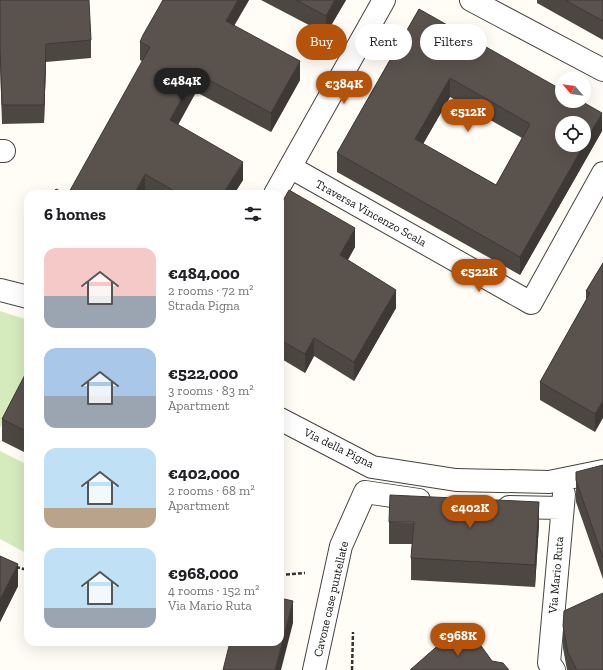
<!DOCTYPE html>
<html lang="en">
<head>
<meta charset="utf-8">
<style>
  body { margin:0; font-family:"Zilla Slab",serif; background:#f2f2f2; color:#202124; height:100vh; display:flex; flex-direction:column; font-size:15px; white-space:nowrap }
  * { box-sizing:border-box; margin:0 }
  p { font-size:13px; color:#757577 }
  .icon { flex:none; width:22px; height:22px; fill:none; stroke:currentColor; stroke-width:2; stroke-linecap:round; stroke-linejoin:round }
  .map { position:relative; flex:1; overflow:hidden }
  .sheet { position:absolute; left:24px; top:190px; width:260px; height:456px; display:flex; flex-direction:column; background:#fff; border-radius:12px; box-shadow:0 4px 16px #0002 }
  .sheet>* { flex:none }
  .banner { position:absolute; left:296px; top:24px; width:247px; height:36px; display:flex; gap:8px }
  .needle { width:26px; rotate:298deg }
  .tools { position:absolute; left:555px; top:72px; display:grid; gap:8px }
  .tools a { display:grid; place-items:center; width:36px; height:36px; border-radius:50%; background:#fff; box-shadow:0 4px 16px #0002; font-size:20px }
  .price { position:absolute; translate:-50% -34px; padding:0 9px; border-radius:14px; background:#b45309; color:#fff; font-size:13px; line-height:26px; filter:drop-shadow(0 1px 2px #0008) }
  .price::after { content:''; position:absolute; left:50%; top:24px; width:12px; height:9px; margin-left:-6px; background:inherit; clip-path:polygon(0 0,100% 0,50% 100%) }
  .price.on { background:#222; color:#fff }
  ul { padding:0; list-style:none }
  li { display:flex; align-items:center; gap:12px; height:100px; padding:0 20px }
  li span { display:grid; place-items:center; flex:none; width:112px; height:80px; border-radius:12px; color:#555 }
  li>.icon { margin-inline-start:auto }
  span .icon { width:48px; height:48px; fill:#fffc; stroke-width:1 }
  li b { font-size:17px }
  h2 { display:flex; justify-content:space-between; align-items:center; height:48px; padding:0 20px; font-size:17px }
  .tag { padding:0 14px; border-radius:18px; background:#fff; box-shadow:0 4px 16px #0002; font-size:14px; line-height:36px }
  .tag.on { background:#b45309; color:#fff }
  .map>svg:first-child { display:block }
  .green { fill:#d5ebbd }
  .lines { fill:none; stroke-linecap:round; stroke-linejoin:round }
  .minor-casing { stroke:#444; stroke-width:24 }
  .path { stroke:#333; stroke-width:2.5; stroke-dasharray:4 2; stroke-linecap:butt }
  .minor { stroke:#fff; stroke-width:22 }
  .wall { fill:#4d4742; fill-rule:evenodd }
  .shaded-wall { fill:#3f3936 }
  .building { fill:#5a524d; stroke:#3f3936; fill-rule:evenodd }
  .labels { text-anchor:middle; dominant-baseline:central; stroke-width:4; stroke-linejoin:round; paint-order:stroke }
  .street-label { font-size:12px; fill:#111; stroke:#fff }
</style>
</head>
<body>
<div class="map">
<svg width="603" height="670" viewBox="0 0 603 670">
  <rect width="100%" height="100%" fill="#fffdf5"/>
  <path class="green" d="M 0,311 L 28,320 L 28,377 L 0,428 Z
    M 0,451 L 28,465 L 28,554 L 0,539 Z"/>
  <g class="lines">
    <defs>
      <path id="minor" d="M 471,0 L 603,70
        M 0,151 L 4,151
        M 290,167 L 531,303 L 603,173
        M 275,194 L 384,0
        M 0,290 L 28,297
        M 280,419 L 372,467 L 456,480 L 549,482 L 603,471
        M 509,507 L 562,508
        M 314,670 L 341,546 L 365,492 L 419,500
        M 554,670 L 549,663 L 564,494"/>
    </defs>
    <use href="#minor" class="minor-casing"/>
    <path class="path" d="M 16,567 L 28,570
      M 280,575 L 305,573
      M 352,670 L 353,632"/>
    <use href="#minor" class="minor"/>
  </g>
  <path class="wall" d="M 0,0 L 91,40 L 91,58 L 46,62 L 44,123 L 2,124 L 0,64 Z
    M 163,0 L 249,0 L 234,25 L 300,80 L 271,132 L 196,92 L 178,125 L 243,180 L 234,194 L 147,194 L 145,193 L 142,61 L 140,60 L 140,42 Z
    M 261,0 L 346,0 L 326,34 Z
    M 537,0 L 603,0 L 603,40 L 537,3 Z
    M 419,9 L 602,131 L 520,275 L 337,172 L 337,153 ZM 450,97 L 522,138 L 496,185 L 423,144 Z
    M 280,206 L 355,247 L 348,260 L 396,308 L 354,381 L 314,356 L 305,373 L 280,358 Z
    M 603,263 L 595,432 L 540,400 L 540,382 L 586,300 L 586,291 Z
    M 28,369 L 28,454 L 2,441 L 2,419 Z
    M 603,465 L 603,579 L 576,502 L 576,480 Z
    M 389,522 L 539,524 L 535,587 L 411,580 L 411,558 L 412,544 L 389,544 Z
    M 0,556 L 18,586 L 0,622 Z
    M 563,626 L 603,670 L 567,670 L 563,648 Z"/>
  <path class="shaded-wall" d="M 238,0 L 249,0 L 226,40 L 226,21 Z
    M 335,0 L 346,0 L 326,34 L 326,16 Z
    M 46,44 L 46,62 L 44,123 L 44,105 Z
    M 300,61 L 300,80 L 271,132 L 271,113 Z
    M 196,73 L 196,92 L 170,139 L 170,120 Z
    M 450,78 L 450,97 L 415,158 L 415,139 Z
    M 602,113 L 602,131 L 520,275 L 520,257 Z
    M 243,162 L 243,180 L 234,194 L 223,194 Z
    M 145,174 L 145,193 L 144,194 L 134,194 Z
    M 355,228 L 355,247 L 340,273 L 340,255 Z
    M 396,290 L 396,308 L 354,381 L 354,362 Z
    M 314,338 L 314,356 L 305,373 L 305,354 Z
    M 603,400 L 603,418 L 595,432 L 595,414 Z
    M 539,502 L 539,524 L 535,587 L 535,565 Z
    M 18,564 L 18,586 L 0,622 L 0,600 Z
    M 293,601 L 293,623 L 281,670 L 275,670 Z"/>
  <path class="building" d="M 0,0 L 89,0 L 91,40 L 46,44 L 44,105 L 2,105 L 0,46 Z
    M 163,0 L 238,0 L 226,21 L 300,61 L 271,113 L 196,73 L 170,120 L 243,162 L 223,194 L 179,194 L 145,174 L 134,194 L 68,194 L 150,47 L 140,42 L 143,35 Z
    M 296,0 L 335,0 L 326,16 Z
    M 565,0 L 603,0 L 603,21 Z
    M 419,9 L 562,90 L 562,101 L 581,101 L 602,113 L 584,144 L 584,123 L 562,123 L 562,145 L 584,145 L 520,257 L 337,153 ZM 450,78 L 530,124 L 496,185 L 415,139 Z
    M 56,189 L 66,194 L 53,194 Z
    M 289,190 L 355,228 L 340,255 L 396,290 L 354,362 L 314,338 L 305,354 L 280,340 L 280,206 Z
    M 603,263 L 603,400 L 595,414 L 540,382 L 590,293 L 586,291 Z
    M 28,369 L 28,432 L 2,419 Z
    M 603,465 L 603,558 L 576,480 L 576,472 Z
    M 390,495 L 539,502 L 535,565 L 411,558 L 414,522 L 389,522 Z
    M 0,556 L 18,564 L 0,600 Z
    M 603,593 L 603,670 L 577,670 L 568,653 L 563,626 L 564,611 Z
    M 280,598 L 293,601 L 275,670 L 223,670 L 230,642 L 280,642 Z
    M 458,628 L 471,646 L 479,643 L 492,661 L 503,663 L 509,670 L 410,670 Z"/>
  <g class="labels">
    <g class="street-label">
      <text transform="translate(371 213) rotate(29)">Traversa Vincenzo Scala</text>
      <text transform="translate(339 448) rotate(26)">Via della Pigna</text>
      <text transform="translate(556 575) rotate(-85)">Via Mario Ruta</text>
      <text transform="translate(331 599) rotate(-77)">Cavone case puntellate</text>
    </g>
  </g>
</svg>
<div class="tools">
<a><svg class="needle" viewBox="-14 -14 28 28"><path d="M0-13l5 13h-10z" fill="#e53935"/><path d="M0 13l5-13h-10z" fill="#757577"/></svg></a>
<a><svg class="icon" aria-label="locate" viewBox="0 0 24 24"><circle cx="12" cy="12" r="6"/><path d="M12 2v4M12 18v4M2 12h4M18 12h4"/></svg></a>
</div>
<b class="price on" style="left:182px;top:102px">€484K</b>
<b class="price" style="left:344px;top:105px">€384K</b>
<b class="price" style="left:468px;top:133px">€512K</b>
<b class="price" style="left:479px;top:293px">€522K</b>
<b class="price" style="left:470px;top:529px">€402K</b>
<b class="price" style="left:458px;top:657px">€968K</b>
<div class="banner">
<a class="tag on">Buy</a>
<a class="tag">Rent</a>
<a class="tag">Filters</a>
</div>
<section class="sheet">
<h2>6 homes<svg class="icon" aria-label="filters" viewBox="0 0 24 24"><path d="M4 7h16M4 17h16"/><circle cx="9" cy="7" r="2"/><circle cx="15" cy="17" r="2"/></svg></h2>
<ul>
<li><span style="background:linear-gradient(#f6c9c9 60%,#9aa5b1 0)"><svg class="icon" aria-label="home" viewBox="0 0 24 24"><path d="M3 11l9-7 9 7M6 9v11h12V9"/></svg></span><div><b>€484,000</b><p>2 rooms · 72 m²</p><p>Strada Pigna</p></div></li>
<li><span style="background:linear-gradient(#a9c7e8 60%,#9aa5b1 0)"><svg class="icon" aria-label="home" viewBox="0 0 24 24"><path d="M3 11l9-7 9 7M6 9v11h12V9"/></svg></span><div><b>€522,000</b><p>3 rooms · 83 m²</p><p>Apartment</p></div></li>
<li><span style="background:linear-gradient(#bfe0f5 75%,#b9a48a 0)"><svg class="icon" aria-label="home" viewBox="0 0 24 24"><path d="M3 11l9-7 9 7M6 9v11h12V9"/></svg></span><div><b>€402,000</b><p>2 rooms · 68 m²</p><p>Apartment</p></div></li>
<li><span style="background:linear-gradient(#bfe0f5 75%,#9aa5b1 0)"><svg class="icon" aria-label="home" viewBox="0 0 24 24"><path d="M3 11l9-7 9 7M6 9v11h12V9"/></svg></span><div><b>€968,000</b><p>4 rooms · 152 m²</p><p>Via Mario Ruta</p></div></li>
</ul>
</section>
</div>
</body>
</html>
